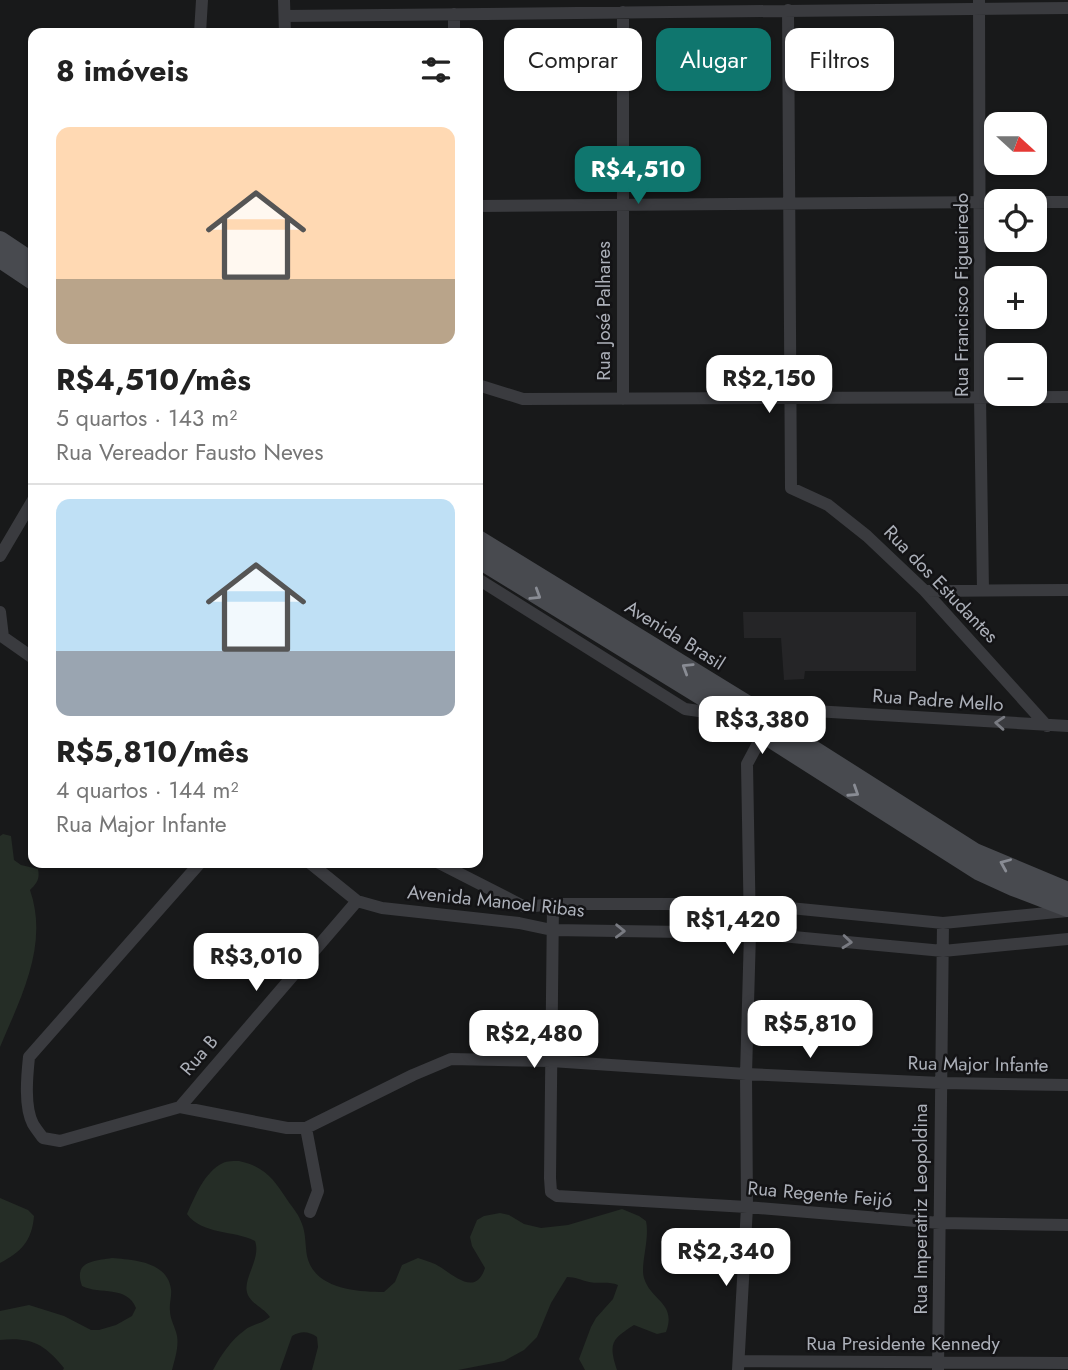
<!DOCTYPE html>
<html lang="pt">
<head>
<meta charset="utf-8">
<style>
  body { margin:0; font-family:Jost,sans-serif; background:#f6f6f6; color:#222; height:100vh; display:flex; flex-direction:column; font-size:26px; white-space:nowrap }
  * { box-sizing:border-box; margin:0 }
  p { font-size:23px; color:#767676 }
  .icon { flex:none; width:38px; height:38px; fill:none; stroke:currentColor; stroke-width:2; stroke-linecap:round; stroke-linejoin:round }
  .map { position:relative; flex:1; overflow:hidden }
  .side { position:absolute; left:28px; top:28px; width:455px; height:840px; display:flex; flex-direction:column; background:#fff; border-radius:14px; box-shadow:0 2px 5px #0004 }
  .side>* { flex:none }
  .hud { position:absolute; left:504px; top:28px; width:458px; height:63px; display:flex; gap:14px }
  .needle { width:46px; rotate:111deg }
  .controls { position:absolute; left:984px; top:112px; display:grid; gap:14px }
  .controls a { display:grid; place-items:center; width:63px; height:63px; border-radius:14px; background:#fff; box-shadow:0 2px 5px #0004; font-size:35px }
  .price { position:absolute; translate:-50% -60px; padding:0 16px; border-radius:14px; background:#fff; color:#222; font-size:23px; line-height:46px; filter:drop-shadow(0 2px 4px #0008) }
  .price::after { content:''; position:absolute; left:50%; top:42px; width:21px; height:16px; margin-left:-10px; background:inherit; clip-path:polygon(0 0,100% 0,50% 100%) }
  .price.current { background:#0f766e; color:#fff }
  ul { padding:0; list-style:none }
  li { display:grid; align-content:center; gap:14px; height:371px; padding:0 28px }
  li+li { border-top:2px solid #e0e0e0 }
  li span { display:grid; place-items:center; height:217px; border-radius:14px; color:#555 }
  li>.icon { margin-inline-start:auto }
  span .icon { width:126px; height:126px; fill:#fffc; stroke-width:1 }
  li b { font-size:30px }
  h2 { display:flex; justify-content:space-between; align-items:center; height:84px; padding:0 28px; font-size:30px }
  .tag { padding:0 24px; border-radius:14px; background:#fff; box-shadow:0 2px 5px #0004; font-size:24px; line-height:63px }
  .tag.current { background:#0f766e; color:#fff }
  .map>svg:first-child { display:block }
  .built { fill:#252527 }
  .green { fill:#252d26 }
  .lines { fill:none; stroke-linecap:round; stroke-linejoin:round }
  .street { stroke:#3a3b3f; stroke-width:12 }
  .secondary { stroke:#484a4f; stroke-width:18 }
  .oneway { stroke:#898c94 }
  .oneway2 { stroke:#797b82 }
  .labels { text-anchor:middle; dominant-baseline:central; stroke-width:5; stroke-linejoin:round; paint-order:stroke }
  .street-label { font-size:19px; fill:#acb0b9; stroke:#131315 }
</style>
</head>
<body>
<div class="map">
<svg width="1068" height="1370" viewBox="0 0 1068 1370">
  <rect width="100%" height="100%" fill="#18191a"/>
  <path class="built" d="M 743,612 L 916,612 L 916,671 L 805,671 L 804,679 L 784,680 L 781,638 L 744,638 Z"/>
  <path class="green" d="M 3,834 L 11,836 L 14,860 L 21,865 L 38,869 C 40,879 37,883 30,890 C 49,945 21,997 0,1047 L 0,836 Z
    M 239,1161 C 266,1167 274,1180 288,1201 C 293,1208 299,1215 302,1224 C 306,1234 305,1245 307,1256 C 314,1289 357,1292 384,1292 L 395,1282 L 402,1265 L 418,1258 C 424,1260 430,1262 435,1264 C 451,1272 475,1299 485,1268 L 472,1246 L 470,1237 L 477,1220 L 484,1216 L 500,1213 L 509,1215 L 524,1224 L 541,1228 L 568,1225 L 622,1209 L 639,1216 L 646,1221 C 650,1239 640,1265 644,1278 C 651,1301 677,1303 666,1332 L 657,1334 L 634,1325 C 612,1339 608,1343 617,1370 L 585,1370 L 579,1359 L 591,1327 L 596,1318 L 613,1299 L 618,1285 C 609,1281 599,1284 589,1282 C 581,1280 575,1277 567,1277 L 551,1303 L 537,1337 L 524,1350 L 504,1361 L 458,1370 L 312,1370 L 318,1347 L 317,1337 C 308,1331 301,1331 292,1336 L 280,1370 L 213,1370 C 221,1355 231,1340 245,1330 C 252,1324 262,1324 270,1317 C 264,1308 254,1305 249,1297 C 239,1282 262,1260 255,1241 C 234,1230 202,1235 187,1214 C 195,1197 204,1172 223,1163 C 227,1161 234,1161 239,1161 Z
    M 0,1198 L 28,1210 L 34,1216 C 32,1241 21,1252 0,1263 Z
    M 112,1258 C 133,1260 167,1261 171,1289 C 172,1296 169,1304 170,1311 C 170,1318 174,1325 176,1332 C 180,1344 175,1358 172,1370 L 63,1370 L 64,1368 C 44,1344 32,1337 0,1340 L 0,1311 L 29,1305 L 64,1316 L 91,1330 L 99,1330 L 116,1325 L 132,1316 L 136,1308 C 127,1285 100,1295 82,1286 C 73,1261 94,1261 112,1258 Z"/>
  <g class="lines">
    <path class="street" d="M 284,0 L 285,33
      M 979,0 L 980,397 L 983,591
      M 788,10 L 791,488 L 828,505 L 867,536 L 925,591 L 1047,726
      M 623,12 L 623,399
      M 285,16 L 1068,8
      M 200,33 L 202,0
      M 454,33 L 454,14
      M 1034,202 L 1068,202
      M 478,206 L 996,202
      M 478,385 L 523,399 L 1068,397
      M 0,556 L 33,500
      M 478,579 L 685,709 L 727,715
      M 925,591 L 1068,590
      M 0,612 L 3,637
      M 3,637 L 33,658
      M 200,863 L 29,1057 C 27,1076 24,1107 33,1124 C 36,1129 40,1134 43,1138 L 60,1141 L 180,1107 L 287,1128 L 306,1128
      M 310,863 L 357,901 L 382,908 L 519,923 L 552,930 L 750,933 L 943,951 L 1068,939
      M 439,863 L 525,907 L 553,904 L 749,904 L 943,923 L 1068,911
      M 553,904 L 550,1178 L 551,1192 L 557,1196 L 747,1207 L 940,1223 L 1068,1225
      M 180,1107 L 357,901
      M 310,1212 L 318,1191 L 306,1128 L 413,1075 L 451,1059 L 551,1061 L 746,1074 L 941,1083 L 1068,1085
      M 739,1361 L 1068,1363
      M 738,1370 L 747,1207 L 746,1074 L 750,933 L 747,764 L 763,734 L 772,723 L 780,709 L 1068,726
      M 938,1370 L 943,923"/>
    <path class="secondary" d="M 0,240 L 33,262
      M 0,259 L 33,281
      M 478,539 L 750,706 L 772,723 L 975,852 L 1068,891
      M 478,559 L 763,734 L 978,871 L 1013,887 L 1068,908"/>
  </g>
  <defs><path id="oneway-chevron" d="M-2-3.5L2.5 0L-2 3.5" fill="none" stroke-width="1.6" stroke-linecap="round" stroke-linejoin="round" transform="scale(1.75)"/></defs>
  <g class="oneway">
    <use href="#oneway-chevron" transform="translate(536 595) rotate(32)"/>
    <use href="#oneway-chevron" transform="translate(687 668) rotate(-148)"/>
    <use href="#oneway-chevron" transform="translate(854 792) rotate(33)"/>
    <use href="#oneway-chevron" transform="translate(1005 864) rotate(-157)"/>
  </g>
  <g class="oneway2">
    <use href="#oneway-chevron" transform="translate(1000 723) rotate(-176)"/>
    <use href="#oneway-chevron" transform="translate(620 931) rotate(1)"/>
    <use href="#oneway-chevron" transform="translate(847 942) rotate(5)"/>
  </g>
  <g class="labels">
    <g class="street-label">
      <text transform="translate(961 295) rotate(-90)">Rua Francisco Figueiredo</text>
      <text transform="translate(603 311) rotate(-90)">Rua José Palhares</text>
      <text transform="translate(941 584) rotate(46)">Rua dos Estudantes</text>
      <text transform="translate(675 635) rotate(32)">Avenida Brasil</text>
      <text transform="translate(938 700) rotate(4)">Rua Padre Mello</text>
      <text transform="translate(496 901) rotate(6)">Avenida Manoel Ribas</text>
      <text transform="translate(199 1055) rotate(-49)">Rua B</text>
      <text transform="translate(978 1064) rotate(1)">Rua Major Infante</text>
      <text transform="translate(820 1194) rotate(5)">Rua Regente Feijó</text>
      <text transform="translate(920 1209) rotate(-90)">Rua Imperatriz Leopoldina</text>
      <text x="903" y="1343">Rua Presidente Kennedy</text>
    </g>
  </g>
</svg>
<div class="controls">
<a><svg class="needle" viewBox="-14 -14 28 28"><path d="M0-13l5 13h-10z" fill="#e53935"/><path d="M0 13l5-13h-10z" fill="#767676"/></svg></a>
<a><svg class="icon" aria-label="locate" viewBox="0 0 24 24"><circle cx="12" cy="12" r="6"/><path d="M12 2v4M12 18v4M2 12h4M18 12h4"/></svg></a>
<a>+</a>
<a>−</a>
</div>
<b class="price current" style="left:638px;top:206px">R$4,510</b>
<b class="price" style="left:769px;top:415px">R$2,150</b>
<b class="price" style="left:762px;top:756px">R$3,380</b>
<b class="price" style="left:733px;top:956px">R$1,420</b>
<b class="price" style="left:256px;top:993px">R$3,010</b>
<b class="price" style="left:810px;top:1060px">R$5,810</b>
<b class="price" style="left:534px;top:1070px">R$2,480</b>
<b class="price" style="left:726px;top:1288px">R$2,340</b>
<div class="hud">
<a class="tag">Comprar</a>
<a class="tag current">Alugar</a>
<a class="tag">Filtros</a>
</div>
<section class="side">
<h2>8 imóveis<svg class="icon" aria-label="filters" viewBox="0 0 24 24"><path d="M4 7h16M4 17h16"/><circle cx="9" cy="7" r="2"/><circle cx="15" cy="17" r="2"/></svg></h2>
<ul>
<li><span style="background:linear-gradient(#ffd9b3 70%,#b9a48a 0)"><svg class="icon" aria-label="home" viewBox="0 0 24 24"><path d="M3 11l9-7 9 7M6 9v11h12V9"/></svg></span><div><b>R$4,510/mês</b><p>5 quartos · 143 m²</p><p>Rua Vereador Fausto Neves</p></div></li>
<li><span style="background:linear-gradient(#bfe0f5 70%,#9aa5b1 0)"><svg class="icon" aria-label="home" viewBox="0 0 24 24"><path d="M3 11l9-7 9 7M6 9v11h12V9"/></svg></span><div><b>R$5,810/mês</b><p>4 quartos · 144 m²</p><p>Rua Major Infante</p></div></li>
</ul>
</section>
</div>
</body>
</html>
